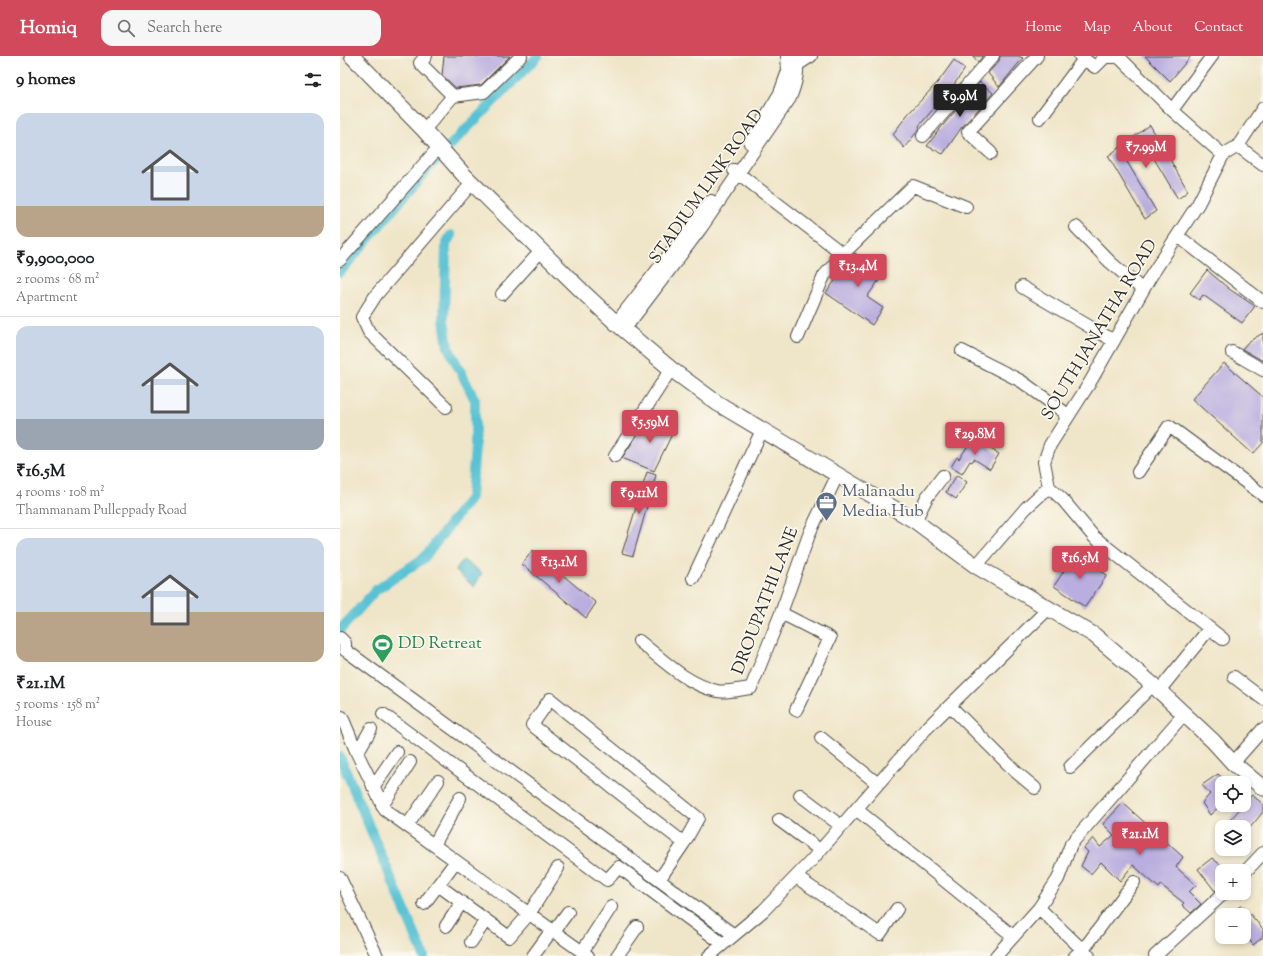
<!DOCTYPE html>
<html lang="en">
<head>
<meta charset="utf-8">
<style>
  body { margin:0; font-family:"Sorts Mill Goudy",serif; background:#f6f6f6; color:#202124; height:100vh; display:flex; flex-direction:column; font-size:15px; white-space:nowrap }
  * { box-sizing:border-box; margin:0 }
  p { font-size:13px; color:#757577 }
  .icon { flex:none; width:22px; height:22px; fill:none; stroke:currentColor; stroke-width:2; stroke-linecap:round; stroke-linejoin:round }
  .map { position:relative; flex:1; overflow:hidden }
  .drawer { display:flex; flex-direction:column; background:#fff; width:340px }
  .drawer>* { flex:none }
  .buttons { position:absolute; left:875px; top:720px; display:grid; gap:8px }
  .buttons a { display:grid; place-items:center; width:36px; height:36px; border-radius:8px; background:#fff; box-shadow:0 2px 6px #0003; font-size:20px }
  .price { position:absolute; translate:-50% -34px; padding:0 9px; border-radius:4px; background:#d1495b; color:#fff; font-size:13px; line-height:26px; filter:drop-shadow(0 1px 2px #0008) }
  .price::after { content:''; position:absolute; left:50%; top:24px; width:12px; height:9px; margin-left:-6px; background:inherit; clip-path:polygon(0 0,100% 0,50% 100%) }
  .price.on { background:#222; color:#fff }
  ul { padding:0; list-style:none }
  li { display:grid; align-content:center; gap:8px; height:212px; padding:0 16px }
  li+li { border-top:1px solid #e0e0e0 }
  li span { display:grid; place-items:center; height:124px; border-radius:12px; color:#555 }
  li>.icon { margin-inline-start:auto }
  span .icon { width:72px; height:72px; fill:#fffc; stroke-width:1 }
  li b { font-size:17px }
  h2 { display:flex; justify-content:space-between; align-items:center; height:48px; padding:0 16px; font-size:17px }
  header { display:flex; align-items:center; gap:24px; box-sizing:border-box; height:56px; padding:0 20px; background:#d1495b; color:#fff }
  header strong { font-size:19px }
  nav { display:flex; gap:22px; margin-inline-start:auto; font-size:14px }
  .search { width:280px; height:36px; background:#f6f6f6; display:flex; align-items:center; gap:10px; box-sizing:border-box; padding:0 14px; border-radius:12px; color:#757577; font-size:15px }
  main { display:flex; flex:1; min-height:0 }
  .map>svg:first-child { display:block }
  .water { fill:#58c2d4; stroke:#427680 }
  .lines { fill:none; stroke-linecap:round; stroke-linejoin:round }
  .canal { stroke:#58c2d4; stroke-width:10 }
  .building { fill:#baaddf }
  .minor-casing { stroke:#484743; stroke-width:14 }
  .major-casing { stroke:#484743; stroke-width:17 }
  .minor { stroke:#fff; stroke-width:12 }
  .major { stroke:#fff; stroke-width:15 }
  .labels { text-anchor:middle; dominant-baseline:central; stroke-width:3.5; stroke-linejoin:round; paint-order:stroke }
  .street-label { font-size:17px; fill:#2b2b2b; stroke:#fbf7ec }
  .service-label { font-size:17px; fill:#4e5e75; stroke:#fbf7ec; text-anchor:start }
  .leisure-label { font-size:17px; fill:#27864d; stroke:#fbf7ec; text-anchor:start }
</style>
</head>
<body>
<header>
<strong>Homiq</strong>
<div class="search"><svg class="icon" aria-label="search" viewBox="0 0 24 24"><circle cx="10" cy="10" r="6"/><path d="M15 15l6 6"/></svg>Search here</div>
<nav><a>Home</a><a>Map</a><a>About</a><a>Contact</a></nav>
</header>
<main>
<section class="drawer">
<h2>9 homes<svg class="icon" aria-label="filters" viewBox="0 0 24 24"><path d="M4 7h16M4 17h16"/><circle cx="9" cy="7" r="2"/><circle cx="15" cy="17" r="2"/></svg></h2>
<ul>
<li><span style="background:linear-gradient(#c9d6e8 75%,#b9a48a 0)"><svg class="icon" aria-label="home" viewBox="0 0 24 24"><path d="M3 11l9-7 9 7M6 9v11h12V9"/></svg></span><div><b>₹9,900,000</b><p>2 rooms · 68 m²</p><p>Apartment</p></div></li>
<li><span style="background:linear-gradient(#c9d6e8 75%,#9aa5b1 0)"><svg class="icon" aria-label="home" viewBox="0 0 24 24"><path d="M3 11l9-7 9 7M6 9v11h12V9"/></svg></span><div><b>₹16.5M</b><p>4 rooms · 108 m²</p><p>Thammanam Pulleppady Road</p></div></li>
<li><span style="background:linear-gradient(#c9d6e8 60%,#b9a48a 0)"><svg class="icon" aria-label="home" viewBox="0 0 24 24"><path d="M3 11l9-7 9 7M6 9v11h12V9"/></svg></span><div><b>₹21.1M</b><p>5 rooms · 158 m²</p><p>House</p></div></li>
</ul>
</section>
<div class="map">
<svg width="923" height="900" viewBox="0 0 923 900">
  <rect width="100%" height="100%" fill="#fbf7ec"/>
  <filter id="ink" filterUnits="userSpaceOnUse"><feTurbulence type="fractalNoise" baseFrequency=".025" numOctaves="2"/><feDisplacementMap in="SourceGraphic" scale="8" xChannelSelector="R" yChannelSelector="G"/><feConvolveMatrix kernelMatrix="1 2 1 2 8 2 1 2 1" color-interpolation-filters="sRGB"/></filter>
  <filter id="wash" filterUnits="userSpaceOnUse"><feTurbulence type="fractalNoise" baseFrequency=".012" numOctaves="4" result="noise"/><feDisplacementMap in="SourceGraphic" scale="16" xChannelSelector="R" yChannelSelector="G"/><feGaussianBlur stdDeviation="0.9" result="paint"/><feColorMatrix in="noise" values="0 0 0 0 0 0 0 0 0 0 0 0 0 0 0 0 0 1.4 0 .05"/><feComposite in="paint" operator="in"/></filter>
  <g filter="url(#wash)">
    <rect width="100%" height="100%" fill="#efe5c8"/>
    <path class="water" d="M 123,504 L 142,517 L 134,531 L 115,514 Z"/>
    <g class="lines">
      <path class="canal" d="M 0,216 L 91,109 L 198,0
        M 0,574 L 36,534 L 84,502 L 131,441 L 135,391 L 135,344 L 108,291 L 104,264 L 106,188 L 111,179
        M 0,701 L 84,900"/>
    </g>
    <g id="blocks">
      <path class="building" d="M 104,0 L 170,0 L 141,29 L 116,32 L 102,19 Z
        M 633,0 L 643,0 L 638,6 Z
        M 660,0 L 678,0 L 683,2 L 659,31 L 648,17 L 659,5 Z
        M 805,0 L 851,0 L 830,25 Z
        M 614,4 L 625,13 L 610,34 L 609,34 L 579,70 L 580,72 L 564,92 L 553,78 L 568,58 L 598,26 Z
        M 640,26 L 653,37 L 622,71 L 603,98 L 587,90 L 599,74 Z
        M 810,69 L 848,135 L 838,143 L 806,89 L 786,104 L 816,155 L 805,163 L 768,100 Z
        M 515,197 L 544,217 L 527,241 L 543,252 L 532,269 L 486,237 Z
        M 867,214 L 889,233 L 915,250 L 902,267 L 863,239 L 859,244 L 850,237 Z
        M 923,277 L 923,305 L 902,293 L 908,286 Z
        M 884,307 L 923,341 L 923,387 L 913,398 L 852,343 Z
        M 309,361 L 336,370 L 314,415 L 282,402 Z
        M 633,382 L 659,398 L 650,413 L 634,403 L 632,406 L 630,405 L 622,418 L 611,411 L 617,401 L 619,403 Z
        M 307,416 L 316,419 L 293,500 L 282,497 Z
        M 617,419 L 627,426 L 616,443 L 606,436 Z
        M 193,494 L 256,547 L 246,562 L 182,508 Z
        M 735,498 L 767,519 L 745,551 L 714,530 Z
        M 878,718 L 882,722 L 882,748 L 870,759 L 862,747 L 870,738 L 862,729 Z
        M 912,739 L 923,748 L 923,756 L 904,779 L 904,771 L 884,771 Z
        M 783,747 L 843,801 L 836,811 L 856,829 L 849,836 L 861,848 L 851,857 L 842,849 L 844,847 L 821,829 L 819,832 L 793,809 L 780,825 L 761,806 L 751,818 L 741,810 L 748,796 L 744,792 L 753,782 L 760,791 L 774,779 L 763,768 Z
        M 872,802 L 882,810 L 882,829 L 875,835 L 858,813 Z
        M 902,849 L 923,873 L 923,881 L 913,889 L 904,876 L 904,859 L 887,859 Z"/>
    </g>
  </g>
  <g filter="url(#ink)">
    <use href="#blocks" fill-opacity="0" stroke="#484743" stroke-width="1"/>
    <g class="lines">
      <defs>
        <path id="minor" d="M 740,0 L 755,11 L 765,1 L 778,1 L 782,4 L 832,54 L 883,99
          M 457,9 L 471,0
          M 113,40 L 144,36 L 181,0
          M 832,54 L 872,0
          M 700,62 L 744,3
          M 84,74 L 113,40 L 80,7 L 86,0
          M 583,80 L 653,0
          M 410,87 L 440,37 L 448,15 L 447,0
          M 898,90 L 923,109
          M 651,97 L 628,76 L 697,0
          M 394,114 L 503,198 L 573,130 L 626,151
          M 736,171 L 770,206 L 803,234
          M 838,180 L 923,246
          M 0,204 L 99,91
          M 682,231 L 774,285
          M 162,238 L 201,195
          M 276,267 L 371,145
          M 284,274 L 361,172 L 450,42 C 456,27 459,15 456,0
          M 458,281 L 484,220 L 503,198
          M 622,295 L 681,325 L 724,356 L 726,363
          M 892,296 L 923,314
          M 106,351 L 29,276 L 22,261 L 36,239 L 132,127
          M 275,400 L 331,313
          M 798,416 L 829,370 L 923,439
          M 709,431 L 723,444 L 754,481 L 883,583
          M 575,465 L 587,441 L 603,420
          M 636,510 L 686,452 L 709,431 L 704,406 L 710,389 L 749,328 L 811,220 L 858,148 L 883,99 L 898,90 L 923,52
          M 353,522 L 422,374
          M 441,557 L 490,582 L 456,654
          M 0,582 L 5,587 L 5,594 L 8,596 L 394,879
          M 299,585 C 323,604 346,628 377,635 C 386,637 401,633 411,632 L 441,557 L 470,476 L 497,420
          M 894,621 L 923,643
          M 818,636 L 869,573
          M 610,650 L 676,716 L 695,732
          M 43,658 L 267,824 L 279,811 L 383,888
          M 2,661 L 17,697 L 45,754 L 248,900
          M 481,682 L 538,728
          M 17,697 L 31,673
          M 893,707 L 923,673
          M 730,711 L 813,629
          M 33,731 L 57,696
          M 460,739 L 501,770
          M 42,750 L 70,706
          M 516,753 L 673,880
          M 439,764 L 480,794
          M 67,770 L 98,725
          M 94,789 L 120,742
          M 116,805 L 98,829 L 169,881 L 189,858 L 218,812
          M 904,817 L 923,797
          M 456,821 L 540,878 L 557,853
          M 0,822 L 37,900
          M 319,824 L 344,787 L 358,762 L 210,643 L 192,669 L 344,787
          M 84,848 L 98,829
          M 106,870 L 122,846
          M 214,875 L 228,856
          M 131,886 L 146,864
          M 242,896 L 271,851
          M 193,900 L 212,874
          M 277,900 L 297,871
          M 369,900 L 423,855 L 470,806 L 585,674 L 709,552
          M 656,900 L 699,852
          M 735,900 L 743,894 L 794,826
          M 749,900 L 699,852 L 718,823 L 731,788 L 844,658
          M 815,900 L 884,837"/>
        <path id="major" d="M 12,0 L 84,74 L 123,118 L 245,238 L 276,267 L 331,313 L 377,347 L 575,465 L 636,510 L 754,579 L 813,629 L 873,685 L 893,707 L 923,732"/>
      </defs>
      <use href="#minor" class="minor-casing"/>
      <use href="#major" class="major-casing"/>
      <use href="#minor" class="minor"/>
      <use href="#major" class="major"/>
    </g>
  </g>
  <defs>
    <symbol id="office-pin" viewBox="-11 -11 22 30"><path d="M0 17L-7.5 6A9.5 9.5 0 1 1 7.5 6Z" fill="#5c6f8a" stroke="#fbf7ec"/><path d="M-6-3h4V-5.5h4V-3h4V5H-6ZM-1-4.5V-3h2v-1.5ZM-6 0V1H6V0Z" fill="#fff"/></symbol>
    <symbol id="stadium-pin" viewBox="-11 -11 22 30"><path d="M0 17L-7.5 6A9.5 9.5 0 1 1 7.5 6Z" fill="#2e9e5b" stroke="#fbf7ec"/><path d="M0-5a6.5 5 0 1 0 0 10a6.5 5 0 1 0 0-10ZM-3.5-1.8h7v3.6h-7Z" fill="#fff"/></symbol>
  </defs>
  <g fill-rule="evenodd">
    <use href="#office-pin" x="474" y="434" width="25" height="34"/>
    <use href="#stadium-pin" x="30" y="576" width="25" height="34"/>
  </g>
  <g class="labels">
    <g class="street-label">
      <text transform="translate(367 131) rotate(-55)">STADIUM LINK ROAD</text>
      <text transform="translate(760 274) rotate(-59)">SOUTH JANATHA ROAD</text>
      <text transform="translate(426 545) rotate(-69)">DROUPATHI LANE</text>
    </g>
    <g class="service-label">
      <text x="502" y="436">Malanadu<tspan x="502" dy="20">Media Hub</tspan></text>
    </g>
    <g class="leisure-label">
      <text x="58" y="588">DD Retreat</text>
    </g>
  </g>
</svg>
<div class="buttons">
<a><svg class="icon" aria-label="locate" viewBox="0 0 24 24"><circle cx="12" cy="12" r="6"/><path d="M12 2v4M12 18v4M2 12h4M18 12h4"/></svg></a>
<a><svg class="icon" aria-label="layers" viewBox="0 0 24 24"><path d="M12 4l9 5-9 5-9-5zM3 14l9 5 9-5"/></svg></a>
<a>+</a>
<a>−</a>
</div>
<b class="price on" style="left:620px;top:62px">₹9.9M</b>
<b class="price" style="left:806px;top:113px">₹7.99M</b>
<b class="price" style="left:518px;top:232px">₹13.4M</b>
<b class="price" style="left:310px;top:388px">₹5.59M</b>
<b class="price" style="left:635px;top:400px">₹29.8M</b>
<b class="price" style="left:299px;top:459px">₹9.11M</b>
<b class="price" style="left:740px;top:524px">₹16.5M</b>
<b class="price" style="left:219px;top:528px">₹13.1M</b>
<b class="price" style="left:800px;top:800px">₹21.1M</b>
</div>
</main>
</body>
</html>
